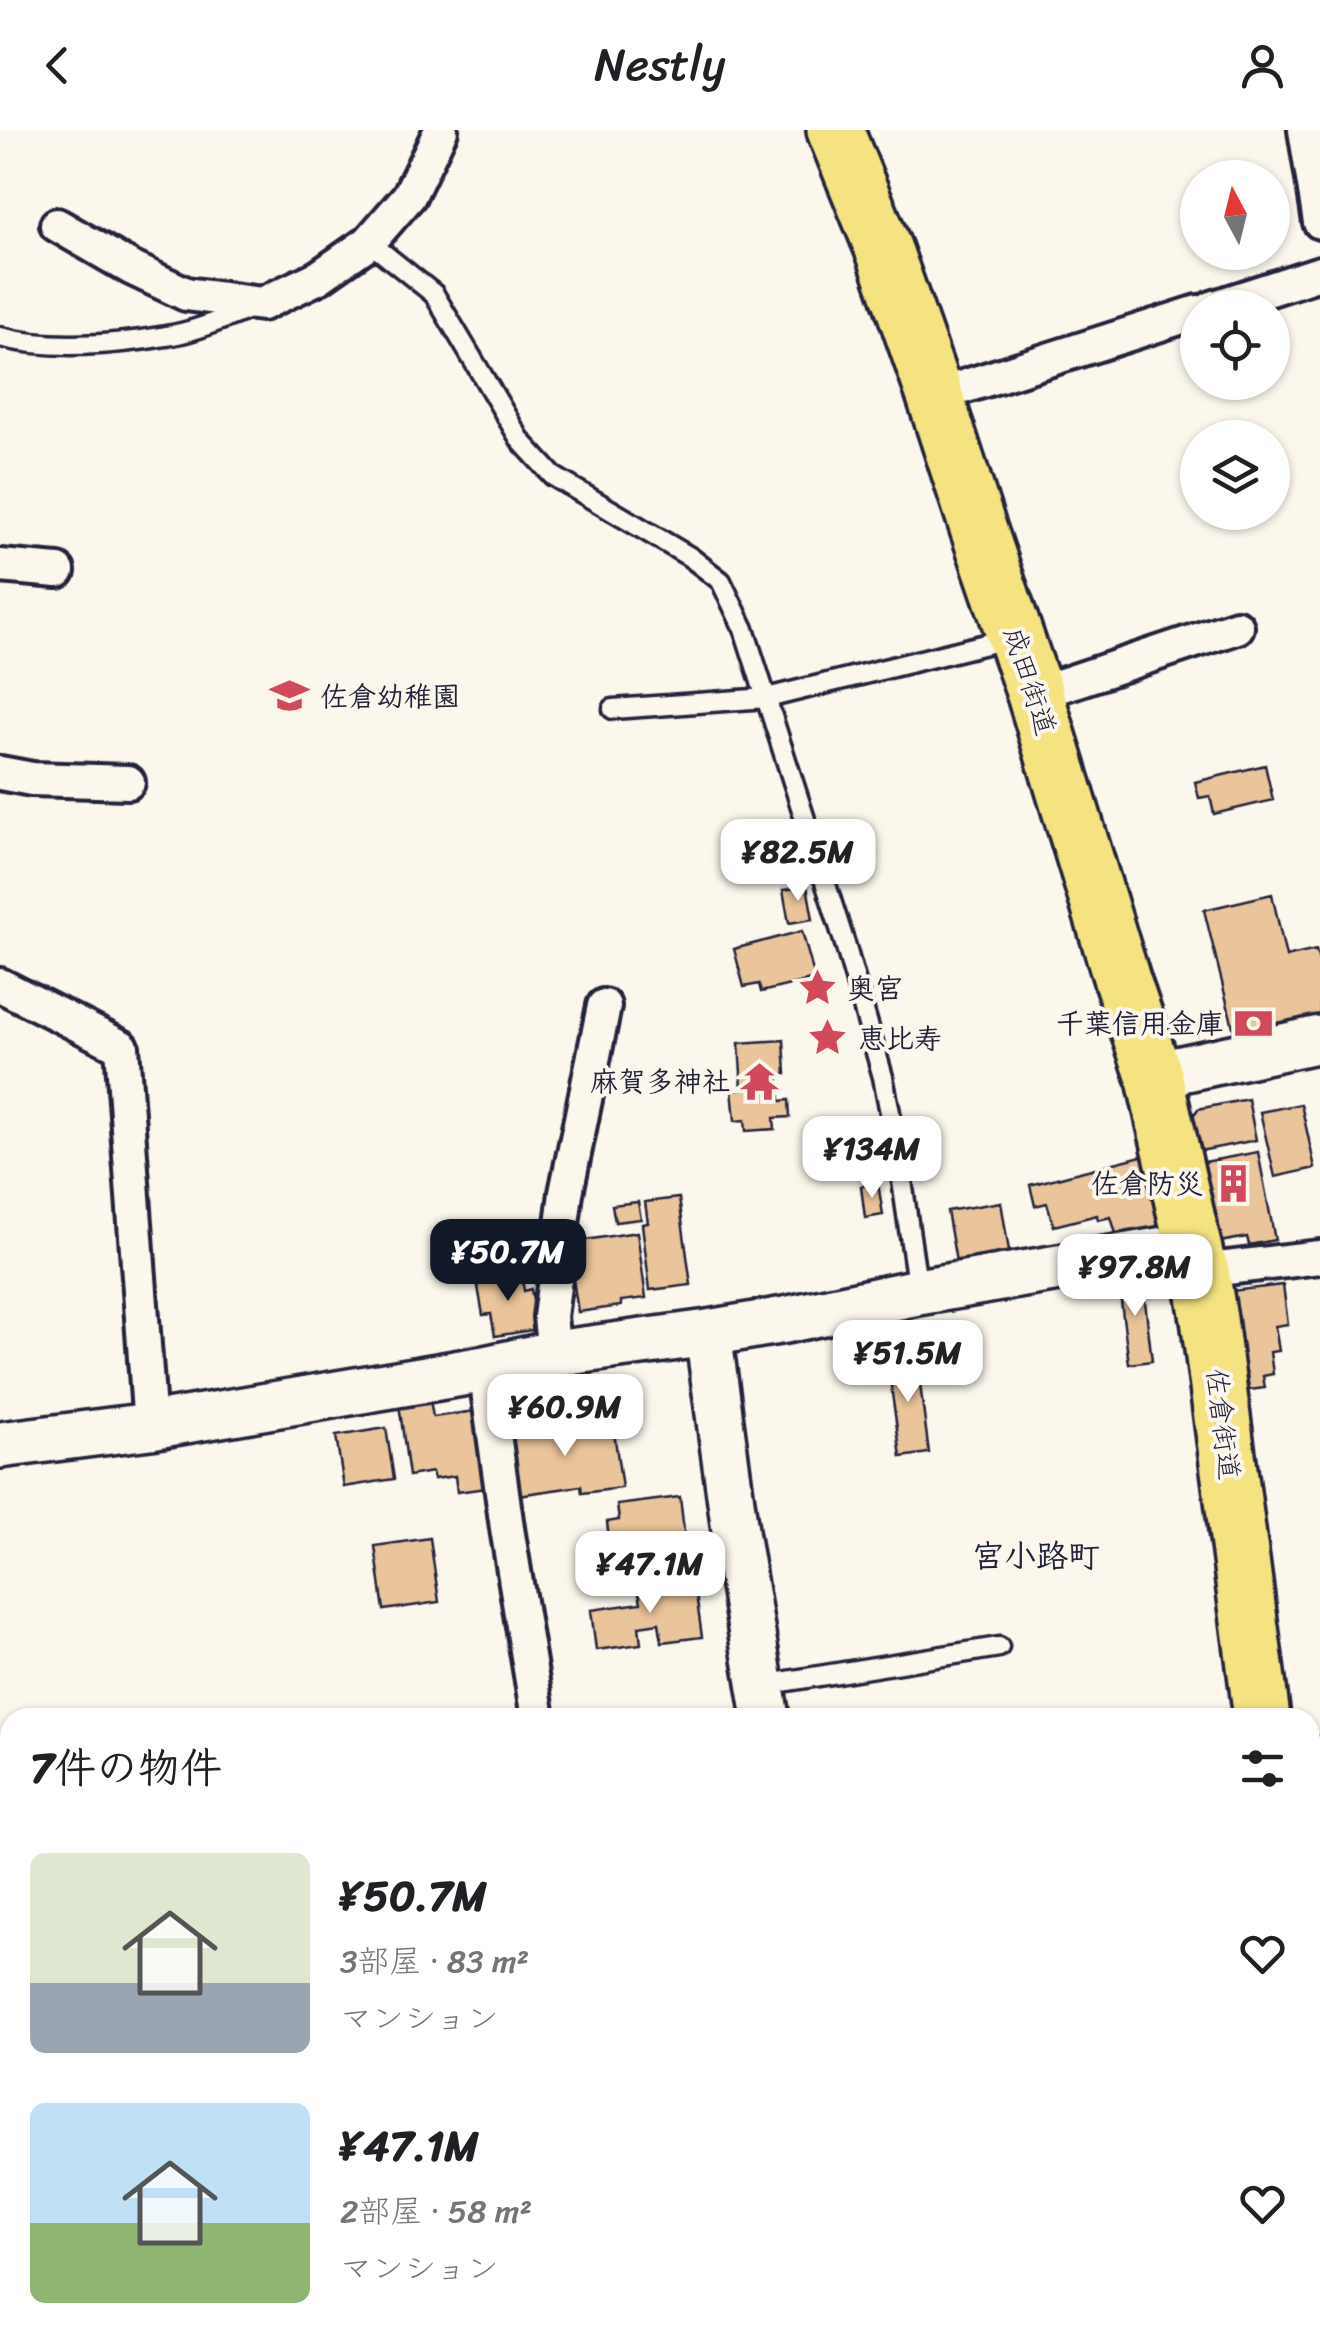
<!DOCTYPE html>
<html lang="ja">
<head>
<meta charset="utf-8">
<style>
  body { margin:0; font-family:Sriracha,"Klee One",sans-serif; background:#f6f6f6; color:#202124; height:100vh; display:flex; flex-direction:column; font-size:38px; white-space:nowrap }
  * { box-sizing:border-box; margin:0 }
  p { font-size:32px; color:#757577 }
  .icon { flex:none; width:55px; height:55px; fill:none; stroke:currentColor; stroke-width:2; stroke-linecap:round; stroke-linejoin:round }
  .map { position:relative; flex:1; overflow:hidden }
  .drawer { position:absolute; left:0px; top:1578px; width:1320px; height:642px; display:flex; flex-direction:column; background:#fff; border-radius:30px 30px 0 0; box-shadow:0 2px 8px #0004 }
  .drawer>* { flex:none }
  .needle { width:65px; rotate:353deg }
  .tools { position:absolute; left:1180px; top:30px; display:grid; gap:20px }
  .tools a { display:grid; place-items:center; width:110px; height:110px; border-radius:50%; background:#fff; box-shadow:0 2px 8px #0004; font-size:50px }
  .price { position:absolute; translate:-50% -85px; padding:0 22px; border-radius:20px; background:#fff; color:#222; font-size:32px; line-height:65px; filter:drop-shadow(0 2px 5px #0008) }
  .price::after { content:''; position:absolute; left:50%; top:60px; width:30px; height:22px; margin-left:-15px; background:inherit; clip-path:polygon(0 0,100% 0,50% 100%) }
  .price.selected { background:#111827; color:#fff }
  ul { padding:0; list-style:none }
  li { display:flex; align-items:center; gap:30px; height:250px; padding:0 30px }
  li span { display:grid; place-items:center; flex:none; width:280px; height:200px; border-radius:15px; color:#555 }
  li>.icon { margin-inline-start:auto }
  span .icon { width:120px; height:120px; fill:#fffc; stroke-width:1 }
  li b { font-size:42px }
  h2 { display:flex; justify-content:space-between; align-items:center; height:120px; padding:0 30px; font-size:42px }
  header { display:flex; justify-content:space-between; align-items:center; height:130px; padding:0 30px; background:#fff; font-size:45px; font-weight:600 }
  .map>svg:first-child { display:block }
  .green { fill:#cae59c; stroke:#76846c; stroke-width:2.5 }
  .building { fill:#eac49b; stroke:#22223b; stroke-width:2.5 }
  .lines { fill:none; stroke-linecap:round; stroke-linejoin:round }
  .lane-casing { stroke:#22223b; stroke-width:25 }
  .street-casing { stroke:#22223b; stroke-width:40 }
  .secondary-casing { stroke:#22223b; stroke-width:52 }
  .highway-casing { stroke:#22223b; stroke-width:62 }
  .lane { stroke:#fbf7ec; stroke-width:18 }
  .street { stroke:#fbf7ec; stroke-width:32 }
  .secondary { stroke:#fbf7ec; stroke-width:45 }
  .highway { stroke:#f5e382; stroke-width:55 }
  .labels { text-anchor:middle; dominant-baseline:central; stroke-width:8; stroke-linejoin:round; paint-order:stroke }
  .street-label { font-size:28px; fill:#22223b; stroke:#fbf7ec }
  .poi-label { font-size:28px; font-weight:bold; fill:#22223b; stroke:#fbf7ec; text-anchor:start }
  .quarter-label { font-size:32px; font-weight:bold; fill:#22223b; stroke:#fbf7ec }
</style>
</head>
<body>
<header><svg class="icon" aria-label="back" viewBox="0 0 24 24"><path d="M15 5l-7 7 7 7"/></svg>Nestly<svg class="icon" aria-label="person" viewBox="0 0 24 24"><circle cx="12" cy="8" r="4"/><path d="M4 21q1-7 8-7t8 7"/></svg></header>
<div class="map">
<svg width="1320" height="2219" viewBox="0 0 1320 2219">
  <rect width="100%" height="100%" fill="#fbf7ec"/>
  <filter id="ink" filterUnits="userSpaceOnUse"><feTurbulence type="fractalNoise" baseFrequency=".01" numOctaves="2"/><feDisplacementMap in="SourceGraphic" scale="20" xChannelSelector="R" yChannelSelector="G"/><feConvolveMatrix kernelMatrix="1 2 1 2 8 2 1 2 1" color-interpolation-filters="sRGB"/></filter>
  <g filter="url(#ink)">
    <path class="green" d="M 533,2210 L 746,2210 L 744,2219 L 534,2219 Z"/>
    <path class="building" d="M 1265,635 L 1273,670 L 1214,684 L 1210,666 L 1199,668 L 1195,652 Z
      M 807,756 L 813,789 L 789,793 L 783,760 Z
      M 1272,764 L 1286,827 L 1316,820 L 1320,835 L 1320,892 L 1237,913 L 1204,780 Z
      M 802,801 L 815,849 L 761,862 L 759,854 L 744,857 L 734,819 Z
      M 784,910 L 786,944 L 778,944 L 780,971 L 789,970 L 790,987 L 774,988 L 775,999 L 746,1001 L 745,990 L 735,991 L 732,959 L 742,959 L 739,913 Z
      M 1248,969 L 1256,1010 L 1195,1022 L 1189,991 L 1198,979 Z
      M 1301,974 L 1315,1038 L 1275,1047 L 1260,982 Z
      M 1258,1022 L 1275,1110 L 1249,1115 L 1247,1107 L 1215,1113 L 1208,1082 L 1214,1081 L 1213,1074 L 1207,1075 L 1199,1033 Z
      M 1149,1024 L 1169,1102 L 1119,1114 L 1111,1087 L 1098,1090 L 1097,1085 L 1054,1096 L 1047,1073 L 1035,1076 L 1030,1055 Z
      M 878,1053 L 883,1085 L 865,1088 L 861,1056 Z
      M 679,1068 L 691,1155 L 650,1160 L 642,1094 L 648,1093 L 645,1072 Z
      M 638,1072 L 641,1089 L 615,1092 L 612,1075 Z
      M 1001,1072 L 1010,1127 L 957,1137 L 947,1081 Z
      M 637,1102 L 646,1168 L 621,1171 L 621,1176 L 578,1182 L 570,1129 L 572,1112 Z
      M 521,1143 L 524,1161 L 531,1159 L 538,1199 L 495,1206 L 491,1184 L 483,1185 L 477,1151 Z
      M 1142,1146 L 1152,1231 L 1129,1234 L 1118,1148 Z
      M 1283,1155 L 1288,1194 L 1275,1196 L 1279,1221 L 1270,1222 L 1273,1244 L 1263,1246 L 1265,1258 L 1249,1260 L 1247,1243 L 1241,1243 L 1231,1161 Z
      M 916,1224 L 929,1323 L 901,1327 L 887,1228 Z
      M 557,1254 L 561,1287 L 511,1294 L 507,1260 Z
      M 430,1270 L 433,1287 L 475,1281 L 486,1358 L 457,1362 L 455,1346 L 434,1349 L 432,1342 L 409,1346 L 399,1274 Z
      M 592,1290 L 594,1304 L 614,1302 L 622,1358 L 582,1363 L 581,1356 L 518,1365 L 509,1302 Z
      M 386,1298 L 394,1349 L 344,1357 L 336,1306 Z
      M 680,1367 L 687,1427 L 612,1436 L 607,1392 L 619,1390 L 617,1375 Z
      M 430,1408 L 439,1472 L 384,1480 L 375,1416 Z
      M 694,1450 L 702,1507 L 662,1512 L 659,1493 L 639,1496 L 641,1514 L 596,1520 L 591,1480 L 641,1473 L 638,1457 Z
      M 1084,2210 L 1210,2210 L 1208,2219 L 1082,2219 Z"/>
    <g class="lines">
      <defs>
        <path id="lane" d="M 369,112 L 434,164 L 521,311 L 553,346 L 690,427 L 721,451 L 744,499 L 845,814 L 883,947 L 898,1023 L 918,1161
          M 0,207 C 49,220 116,215 166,206 C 195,202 222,189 249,179
          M 613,579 L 767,568 L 1010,508
          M 763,1555 L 999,1517
          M 0,1945 L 10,1942"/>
        <path id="street" d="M 1305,0 L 1320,92
          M 57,95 L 131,138 L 186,164 L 262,174 L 319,147 L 369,112 L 409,66 L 441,0
          M 1212,178 L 1320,143
          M 935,266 L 1198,182
          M 0,436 L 58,441
          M 1035,564 L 1237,497
          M 0,643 L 32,649 L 128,652
          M 0,855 L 122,917 L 150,1296
          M 1201,1141 L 1320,1127
          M 554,1224 L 550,1187 L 566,1063 L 604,876
          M 485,1239 L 507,1398 L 538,1588
          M 1312,1625 L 1320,1624
          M 0,1854 L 10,1852
          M 0,2037 L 10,2035
          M 183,2219 L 188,2214 L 187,2210
          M 1054,2219 L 1056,2210"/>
        <path id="secondary" d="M 1154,945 L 1320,909
          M 708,1203 L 736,1408 L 766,1588
          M 0,1315 L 150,1296 L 485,1239 L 554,1224 L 708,1203 L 785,1190 L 918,1162 L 1194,1115"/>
        <path id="highway" d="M 835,0 L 885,123 L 935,266 L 978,398 L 1035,564 L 1122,850 L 1154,945 L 1196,1129 L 1201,1141 L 1209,1189 L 1262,1588
          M 1310,1880 L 1320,1918"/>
      </defs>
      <use href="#lane" class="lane-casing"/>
      <use href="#street" class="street-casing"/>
      <use href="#secondary" class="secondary-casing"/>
      <use href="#highway" class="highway-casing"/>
      <use href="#lane" class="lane"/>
      <use href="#street" class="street"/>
      <use href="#secondary" class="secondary"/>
      <use href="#highway" class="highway"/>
    </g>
  </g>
  <defs>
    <symbol id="school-bare" viewBox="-9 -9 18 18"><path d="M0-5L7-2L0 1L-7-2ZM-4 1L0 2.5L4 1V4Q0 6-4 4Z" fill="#d1495b" stroke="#fbf7ec" stroke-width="2.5" paint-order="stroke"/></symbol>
    <symbol id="sight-bare" viewBox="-9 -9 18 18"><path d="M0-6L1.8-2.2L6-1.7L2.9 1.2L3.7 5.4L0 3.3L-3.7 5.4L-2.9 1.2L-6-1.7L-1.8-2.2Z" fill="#d1495b" stroke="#fbf7ec" stroke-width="2.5" paint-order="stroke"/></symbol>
    <symbol id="bank-bare" viewBox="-9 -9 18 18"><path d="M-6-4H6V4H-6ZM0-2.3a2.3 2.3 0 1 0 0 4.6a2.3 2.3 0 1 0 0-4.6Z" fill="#d1495b" stroke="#fbf7ec" stroke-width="2.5" paint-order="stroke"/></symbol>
    <symbol id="temple-bare" viewBox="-9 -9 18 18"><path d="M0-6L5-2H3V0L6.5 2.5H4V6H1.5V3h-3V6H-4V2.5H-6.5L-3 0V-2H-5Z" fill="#d1495b" stroke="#fbf7ec" stroke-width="2.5" paint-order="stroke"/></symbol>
    <symbol id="building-bare" viewBox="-9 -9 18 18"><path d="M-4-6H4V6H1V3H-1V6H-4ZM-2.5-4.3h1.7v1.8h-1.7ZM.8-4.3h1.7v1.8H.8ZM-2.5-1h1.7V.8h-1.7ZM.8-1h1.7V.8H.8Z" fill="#d1495b" stroke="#fbf7ec" stroke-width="2.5" paint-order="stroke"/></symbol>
  </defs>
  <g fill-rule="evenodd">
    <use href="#school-bare" x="262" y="538" width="55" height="55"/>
    <use href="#sight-bare" x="790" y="830" width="55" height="55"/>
    <use href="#bank-bare" x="1226" y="866" width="55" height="55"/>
    <use href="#sight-bare" x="800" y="880" width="55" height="55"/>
    <use href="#temple-bare" x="732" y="924" width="55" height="55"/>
    <use href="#building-bare" x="1206" y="1026" width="55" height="55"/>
  </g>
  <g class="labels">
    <g class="street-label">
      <text transform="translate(1030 551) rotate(72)">成田街道</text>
      <text transform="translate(1223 1294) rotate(83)">佐倉街道</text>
    </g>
    <g class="poi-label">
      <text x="320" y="566">佐倉幼稚園</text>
      <text x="847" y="858">奥宮</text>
      <text x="1224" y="893" text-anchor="end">千葉信用金庫</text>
      <text x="858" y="908">恵比寿</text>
      <text x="730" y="951" text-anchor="end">麻賀多神社</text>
      <text x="1203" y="1053" text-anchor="end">佐倉防災</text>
    </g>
    <g class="quarter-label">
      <text x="1036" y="1426">宮小路町</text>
    </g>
  </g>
</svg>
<div class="tools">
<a><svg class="needle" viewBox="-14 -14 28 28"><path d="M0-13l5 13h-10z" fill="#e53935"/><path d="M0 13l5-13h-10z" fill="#757577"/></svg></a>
<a><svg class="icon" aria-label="locate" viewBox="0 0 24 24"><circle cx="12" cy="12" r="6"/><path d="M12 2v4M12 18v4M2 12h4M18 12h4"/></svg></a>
<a><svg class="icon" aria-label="layers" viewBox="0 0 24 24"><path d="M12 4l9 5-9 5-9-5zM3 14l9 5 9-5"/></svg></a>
</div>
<b class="price" style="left:798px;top:774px">¥82.5M</b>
<b class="price" style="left:872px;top:1071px">¥134M</b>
<b class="price selected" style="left:508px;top:1174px">¥50.7M</b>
<b class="price" style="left:1135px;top:1189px">¥97.8M</b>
<b class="price" style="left:908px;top:1275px">¥51.5M</b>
<b class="price" style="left:565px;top:1329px">¥60.9M</b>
<b class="price" style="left:650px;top:1486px">¥47.1M</b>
<section class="drawer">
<h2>7件の物件<svg class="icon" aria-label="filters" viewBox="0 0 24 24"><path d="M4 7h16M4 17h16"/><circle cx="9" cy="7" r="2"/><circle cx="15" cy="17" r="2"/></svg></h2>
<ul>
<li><span style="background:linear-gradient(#dfe7d0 65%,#9aa5b1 0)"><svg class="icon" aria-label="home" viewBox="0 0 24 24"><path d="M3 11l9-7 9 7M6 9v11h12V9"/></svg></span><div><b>¥50.7M</b><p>3部屋 · 83 m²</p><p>マンション</p></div><svg class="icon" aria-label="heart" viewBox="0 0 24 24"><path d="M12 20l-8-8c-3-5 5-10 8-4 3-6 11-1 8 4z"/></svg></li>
<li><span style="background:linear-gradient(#bfe0f5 60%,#8fb573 0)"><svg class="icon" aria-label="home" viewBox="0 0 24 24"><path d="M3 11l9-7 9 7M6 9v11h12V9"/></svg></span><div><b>¥47.1M</b><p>2部屋 · 58 m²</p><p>マンション</p></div><svg class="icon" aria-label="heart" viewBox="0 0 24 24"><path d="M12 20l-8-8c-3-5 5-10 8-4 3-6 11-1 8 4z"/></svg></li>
</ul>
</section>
</div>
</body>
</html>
